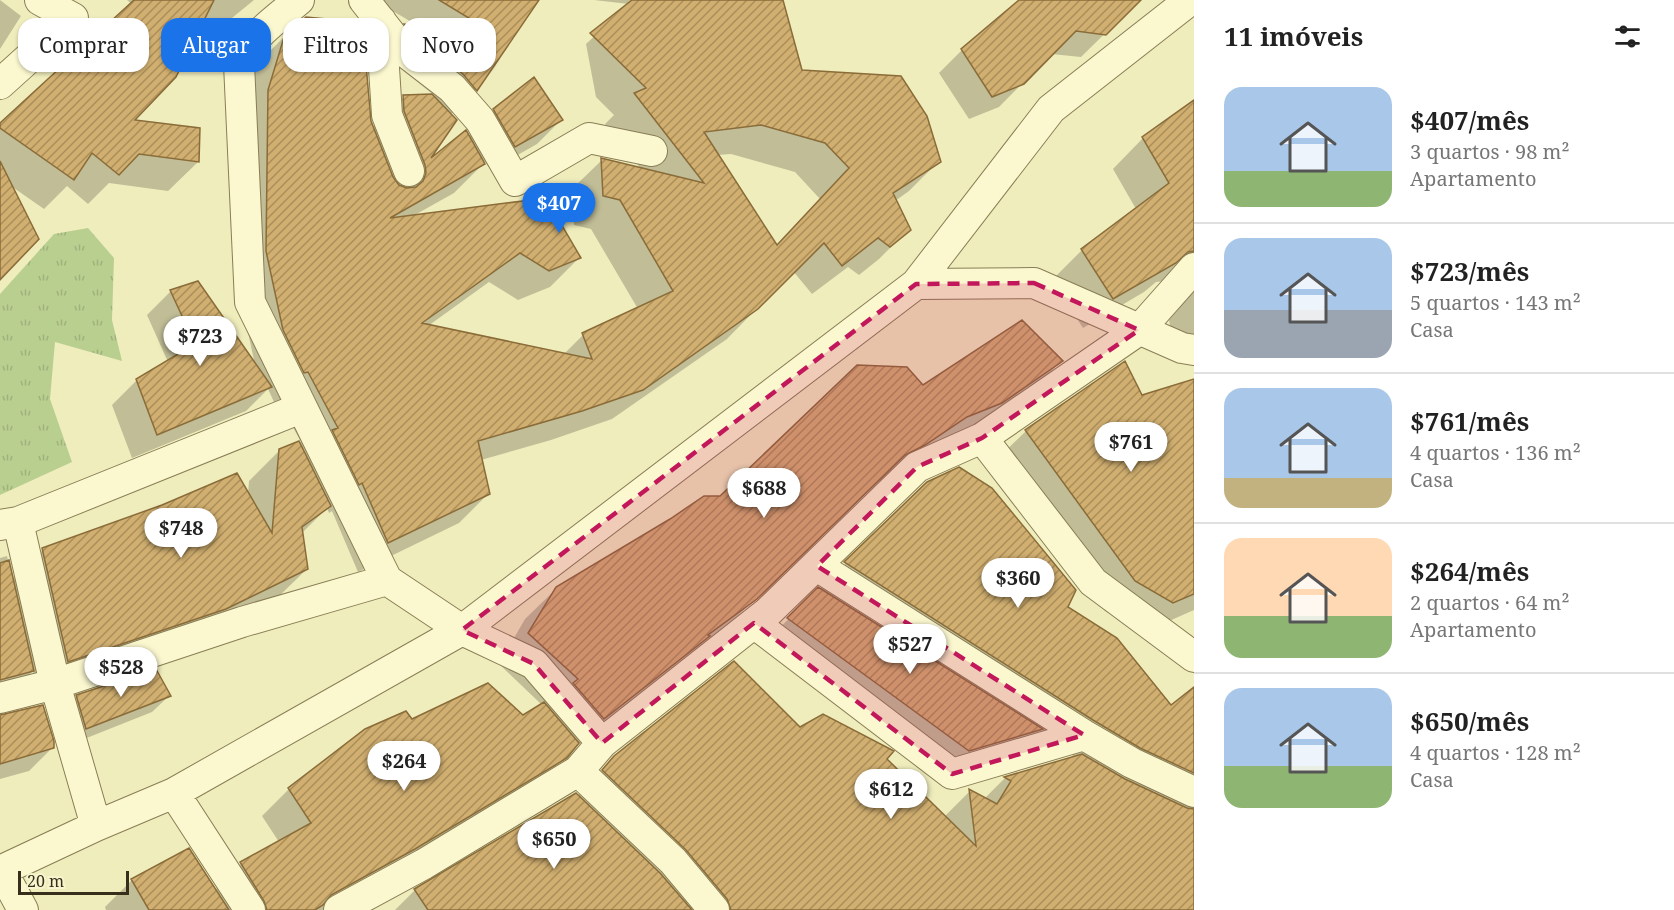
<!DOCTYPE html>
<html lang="pt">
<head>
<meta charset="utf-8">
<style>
  body { margin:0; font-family:"Noto Serif",serif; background:#f6f6f6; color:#222; height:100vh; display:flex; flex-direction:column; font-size:22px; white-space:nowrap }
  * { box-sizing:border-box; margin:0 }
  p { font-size:20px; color:#767676 }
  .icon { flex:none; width:33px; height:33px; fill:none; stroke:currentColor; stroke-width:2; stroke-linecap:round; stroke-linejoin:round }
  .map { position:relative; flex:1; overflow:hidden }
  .panel { display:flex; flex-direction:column; background:#fff; width:480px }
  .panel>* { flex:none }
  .banner { position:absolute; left:18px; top:18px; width:570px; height:54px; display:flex; gap:12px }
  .scale { position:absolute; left:18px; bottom:15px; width:111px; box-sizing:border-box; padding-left:6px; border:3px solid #372f1b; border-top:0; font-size:16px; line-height:21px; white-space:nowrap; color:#372f1b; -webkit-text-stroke:4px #f7f5cd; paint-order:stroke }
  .price { position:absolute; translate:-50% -51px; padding:0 14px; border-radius:21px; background:#fff; color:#222; font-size:20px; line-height:39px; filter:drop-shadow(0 2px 3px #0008) }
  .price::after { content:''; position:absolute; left:50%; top:36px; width:18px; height:14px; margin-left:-9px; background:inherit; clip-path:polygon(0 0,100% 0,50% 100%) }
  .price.on { background:#1a73e8; color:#fff }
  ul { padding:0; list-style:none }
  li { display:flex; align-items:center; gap:18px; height:150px; padding:0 30px }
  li+li { border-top:2px solid #e0e0e0 }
  li span { display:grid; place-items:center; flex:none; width:168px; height:120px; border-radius:18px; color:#555 }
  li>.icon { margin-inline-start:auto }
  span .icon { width:72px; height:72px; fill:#fffc; stroke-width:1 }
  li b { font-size:26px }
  h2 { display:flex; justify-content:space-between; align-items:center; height:72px; padding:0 30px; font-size:26px }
  .tag { padding:0 21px; border-radius:18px; background:#fff; box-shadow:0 2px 4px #0004; font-size:21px; line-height:54px }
  .tag.on { background:#1a73e8; color:#fff }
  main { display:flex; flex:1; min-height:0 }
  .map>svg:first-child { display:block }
  .grass { fill:url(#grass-tufts) }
  .shadow { fill:#0003; fill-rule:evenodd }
  .building { fill:url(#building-hatch); stroke:#8a6c39; stroke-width:1.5; fill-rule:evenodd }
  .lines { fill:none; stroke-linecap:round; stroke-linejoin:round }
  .street-casing { stroke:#897d55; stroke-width:32 }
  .street { stroke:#fbf8d0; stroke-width:30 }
  .marked { fill:#c2185b; fill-opacity:0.2; stroke:#c2185b; stroke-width:4.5; stroke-dasharray:12 8; stroke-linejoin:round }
</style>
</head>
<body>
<main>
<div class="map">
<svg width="1194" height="910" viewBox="0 0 1194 910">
  <defs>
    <pattern id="grass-tufts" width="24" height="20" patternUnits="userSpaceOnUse" patternTransform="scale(1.5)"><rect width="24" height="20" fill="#b9cf90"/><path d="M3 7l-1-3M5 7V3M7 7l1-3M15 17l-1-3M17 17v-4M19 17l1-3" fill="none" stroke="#a0b27c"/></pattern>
    <pattern id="building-hatch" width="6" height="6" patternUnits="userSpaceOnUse" patternTransform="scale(1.5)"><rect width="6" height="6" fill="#d1af70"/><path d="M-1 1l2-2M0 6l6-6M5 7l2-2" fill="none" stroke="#aa8f5b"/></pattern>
  </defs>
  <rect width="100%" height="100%" fill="#f0edbd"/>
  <path class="grass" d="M 88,228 L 114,258 L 112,320 L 122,361 L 55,342 L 50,399 L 72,462 L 0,495 L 0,294 L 54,234 Z"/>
  <path class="shadow" d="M 0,0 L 21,16 L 0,49 Z
    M 127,0 L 254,0 L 189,53 L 187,51 L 132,121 L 198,162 L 168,191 L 109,183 L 88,204 L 67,186 L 44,209 L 11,186 L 0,278 L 0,125 L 132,4 Z
    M 383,0 L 537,0 L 476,90 L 450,115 L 426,163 L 468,137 L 494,110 L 561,120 L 537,144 L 491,170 L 485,162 L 454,193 L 413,216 L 579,258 L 550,287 L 518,300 L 489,282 L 428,326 L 564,354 L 583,335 L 638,309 L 591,229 L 574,225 L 572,189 L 602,160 L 641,169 L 605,124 L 614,115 L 596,97 L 586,44 L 629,4 L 594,0 L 747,0 L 801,72 L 939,161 L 909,191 L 895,201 L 909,229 L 879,259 L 859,275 L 848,267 L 812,294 L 793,271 L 727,339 L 612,419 L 551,440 L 481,460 L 489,493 L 459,523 L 358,572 L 332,511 L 329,513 L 327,508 L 302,533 L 307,569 L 276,599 L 37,691 L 33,671 L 10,694 L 0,696 L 0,558 L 7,556 L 12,580 L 43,550 L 248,494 L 249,481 L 280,450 L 301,442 L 278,400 L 274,402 L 268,389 L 246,411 L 132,458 L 112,405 L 137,380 L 168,362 L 147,315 L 171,291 L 255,365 L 237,281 L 239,121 L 256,65 L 286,35 L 369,121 L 372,128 L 404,97 L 435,96 L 391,61 L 420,27 L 391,10 ZM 731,154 L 795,172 L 820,199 L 776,246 L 717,155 Z
    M 1022,0 L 1139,0 L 1081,57 L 1051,54 L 999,107 L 969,119 L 939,73 L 962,50 Z
    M 1194,102 L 1194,363 L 1174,346 L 1169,320 L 1177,311 L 1181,302 L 1166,281 L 1156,282 L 1144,292 L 1083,328 L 1052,280 L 1082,250 L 1136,209 L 1113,169 L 1143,138 Z
    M 1061,361 L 1031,392 L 970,433 L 935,447 L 873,485 L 724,629 L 687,657 L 573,749 L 538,784 L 387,876 L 323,910 L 106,910 L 105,907 L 132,880 L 215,890 L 241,864 L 279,842 L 262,816 L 289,789 L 365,731 L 411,721 L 523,717 L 542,705 L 499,664 L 525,619 L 557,588 L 923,387 Z
    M 1194,381 L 1194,610 L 1142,633 L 1105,611 L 995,461 L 1026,431 Z
    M 928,483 L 1066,608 L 1171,707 L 1194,690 L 1194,910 L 395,910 L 415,890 L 577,796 L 615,757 L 799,729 L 885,759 L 944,817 L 970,791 L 984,799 L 1005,778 L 1075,757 L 1036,733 L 1017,753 L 944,775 L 764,643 Z
    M 77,696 L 169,696 L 152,712 L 69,745 L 60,713 Z
    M 0,716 L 52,748 L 29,771 L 0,779 Z"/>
  <path class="building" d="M 134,0 L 214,0 L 176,77 L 135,120 L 200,128 L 199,162 L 139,154 L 119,175 L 92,153 L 74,180 L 0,128 L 0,123 Z
    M 439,0 L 539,0 L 477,91 L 463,74 L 416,39 L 404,24 L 487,29 Z
    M 632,0 L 783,0 L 802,70 L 901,76 L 927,116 L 941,162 L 893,193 L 911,230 L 890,247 L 878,238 L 842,266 L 824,243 L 758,309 L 643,390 L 582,411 L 478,441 L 490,494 L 388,543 L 362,483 L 359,485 L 332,430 L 338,428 L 308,372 L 304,373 L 283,330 L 266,251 L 268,90 L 285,34 L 306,17 L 359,22 L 366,64 L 371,121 L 393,177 L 399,185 L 407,188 L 416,187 L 423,181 L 426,173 L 425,165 L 404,111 L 403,95 L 432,94 L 457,120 L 431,158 L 466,130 L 485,164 L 390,218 L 546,198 L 581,258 L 549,271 L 520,253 L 422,323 L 592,359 L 582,333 L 673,291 L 620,200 L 603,196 L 601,158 L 704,183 L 634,93 L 646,88 L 590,33 ZM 761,125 L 825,143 L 849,168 L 777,245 L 704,132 Z
    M 1019,0 L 1141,0 L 1106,35 L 1076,31 L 1024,84 L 992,97 L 961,49 Z
    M 534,77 L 563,120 L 515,147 L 493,109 Z
    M 1194,100 L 1194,251 L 1188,252 L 1176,263 L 1113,299 L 1081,249 L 1169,183 L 1142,137 Z
    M 0,161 L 39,239 L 0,280 Z
    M 198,281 L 272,387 L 157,435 L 136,379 L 195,344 L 170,290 Z
    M 1022,320 L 1063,361 L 1002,403 L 967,417 L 925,445 L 905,455 L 757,599 L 708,635 L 710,636 L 604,719 L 573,683 L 578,679 L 528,633 L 556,587 L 670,519 L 704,496 L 720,496 L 857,365 L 907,367 L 923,385 Z
    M 1125,361 L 1142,395 L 1194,379 L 1194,594 L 1173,603 L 1135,581 L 1025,430 Z
    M 299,441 L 331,506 L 302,527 L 308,569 L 226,609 L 68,662 L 42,548 L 162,505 L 237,473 L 272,533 L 279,449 Z
    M 959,467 L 992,488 L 1076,590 L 1068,607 L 1117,638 L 1171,705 L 1194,687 L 1194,773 L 1140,748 L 1093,720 L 844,562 L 927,482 Z
    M 9,560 L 34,671 L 0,680 L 0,563 Z
    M 818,587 L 1043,729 L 969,751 L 787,618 Z
    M 734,661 L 800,727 L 823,714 L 894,751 L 887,759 L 976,846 L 969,789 L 997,804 L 1011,781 L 1004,777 L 1082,754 L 1125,779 L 1187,808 L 1194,809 L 1194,910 L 731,910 L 727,899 L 686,850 L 602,770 L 614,756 Z
    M 156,669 L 171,696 L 86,729 L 76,695 Z
    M 488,683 L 523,715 L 544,702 L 579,743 L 567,758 L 415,849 L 331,895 L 323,905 L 315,910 L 267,910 L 264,901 L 240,862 L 311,823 L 288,788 L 365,729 L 406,711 L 412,719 Z
    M 43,705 L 54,741 L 54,748 L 0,764 L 0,715 Z
    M 576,793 L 660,873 L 692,910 L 428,910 L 414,889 Z
    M 189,848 L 229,910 L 149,910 L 131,879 Z"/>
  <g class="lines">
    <defs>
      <path id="street" d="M 299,0 C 277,19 250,36 239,64 L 250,302 L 387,580 L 462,630 L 534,664 L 602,743
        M 364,0 L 404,51 L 452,88 L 480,120 L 515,181 L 589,138 L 652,151
        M 381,21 L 387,115 L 409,171
        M 0,84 L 73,18 L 40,0
        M 916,284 L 1051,109 L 1190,0
        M 982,438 L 1093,582 L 1194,657
        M 18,522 L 55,684 L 96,826
        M 0,525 L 18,522 L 301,408
        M 817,566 L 1084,735 L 1132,763 L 1194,792
        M 754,623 L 952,774 L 1084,735
        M 0,698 L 55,684 L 242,622 L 387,580
        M 578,771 L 673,861 L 714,910
        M 174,793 L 250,910
        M 0,871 L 96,826 L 174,793 L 462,630 L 916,284 L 1034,283 L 1182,348 L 1194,350
        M 2,871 L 23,910
        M 339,910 L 424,864 L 578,771 L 602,743 L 768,612 L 917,467 L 982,438 L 1139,330 L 1194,268"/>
    </defs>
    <use href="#street" class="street-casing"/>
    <use href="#street" class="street"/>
  </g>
  <path class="marked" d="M 1034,283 L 1139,330 L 982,438 L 917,467 L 817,566 L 1084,735 L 952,774 L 754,623 L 602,743 L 534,664 L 462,630 L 916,284 Z"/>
</svg>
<div class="scale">20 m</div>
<b class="price on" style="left:559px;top:234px">$407</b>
<b class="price" style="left:200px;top:367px">$723</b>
<b class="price" style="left:1131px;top:473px">$761</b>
<b class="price" style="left:764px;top:519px">$688</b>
<b class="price" style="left:181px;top:559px">$748</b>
<b class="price" style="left:1018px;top:609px">$360</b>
<b class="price" style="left:910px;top:675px">$527</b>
<b class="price" style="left:121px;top:698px">$528</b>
<b class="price" style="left:404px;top:792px">$264</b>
<b class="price" style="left:891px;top:820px">$612</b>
<b class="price" style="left:554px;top:870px">$650</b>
<div class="banner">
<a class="tag">Comprar</a>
<a class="tag on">Alugar</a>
<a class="tag">Filtros</a>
<a class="tag">Novo</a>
</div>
</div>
<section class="panel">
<h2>11 imóveis<svg class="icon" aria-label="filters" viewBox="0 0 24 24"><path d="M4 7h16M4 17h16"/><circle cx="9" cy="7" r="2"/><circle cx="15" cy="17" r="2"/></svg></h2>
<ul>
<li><span style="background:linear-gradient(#a9c7e8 70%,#8fb573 0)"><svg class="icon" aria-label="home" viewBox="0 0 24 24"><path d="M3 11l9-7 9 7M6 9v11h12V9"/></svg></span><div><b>$407/mês</b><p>3 quartos · 98 m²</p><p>Apartamento</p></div></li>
<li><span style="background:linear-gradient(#a9c7e8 60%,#9aa5b1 0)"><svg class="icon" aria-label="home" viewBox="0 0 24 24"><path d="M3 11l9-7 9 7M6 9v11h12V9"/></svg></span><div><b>$723/mês</b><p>5 quartos · 143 m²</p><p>Casa</p></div></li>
<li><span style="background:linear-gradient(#a9c7e8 75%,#c2b280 0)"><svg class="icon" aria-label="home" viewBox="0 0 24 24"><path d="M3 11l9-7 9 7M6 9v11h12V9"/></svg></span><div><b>$761/mês</b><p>4 quartos · 136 m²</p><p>Casa</p></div></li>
<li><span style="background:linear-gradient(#ffd9b3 65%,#8fb573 0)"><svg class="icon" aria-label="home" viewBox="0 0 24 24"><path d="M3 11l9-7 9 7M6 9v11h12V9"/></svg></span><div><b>$264/mês</b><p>2 quartos · 64 m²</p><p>Apartamento</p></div></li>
<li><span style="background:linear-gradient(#a9c7e8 65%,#8fb573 0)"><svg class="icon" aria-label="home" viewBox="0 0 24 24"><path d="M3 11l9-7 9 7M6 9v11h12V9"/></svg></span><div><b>$650/mês</b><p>4 quartos · 128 m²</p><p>Casa</p></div></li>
</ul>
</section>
</main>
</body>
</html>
